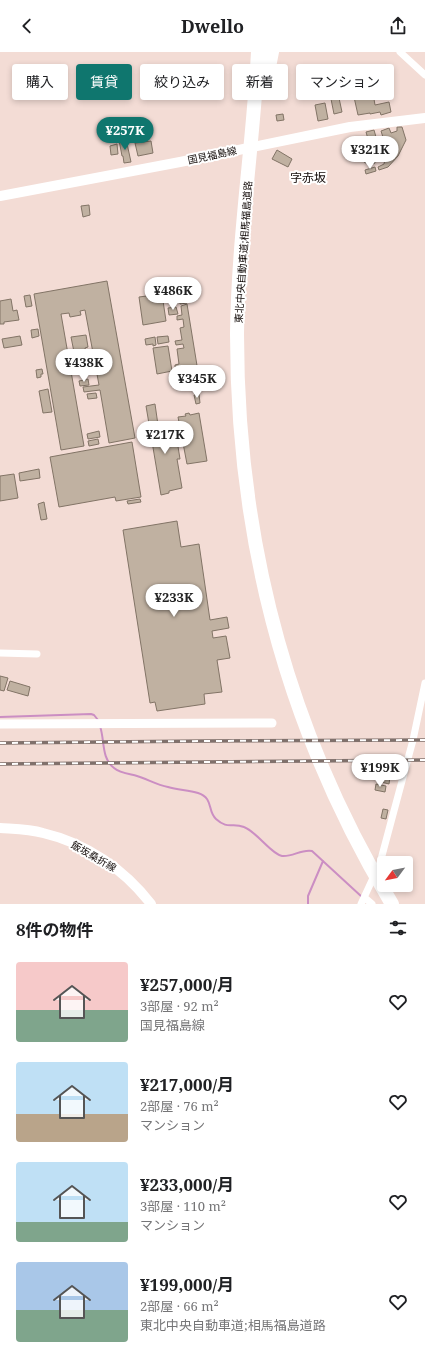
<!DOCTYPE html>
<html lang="ja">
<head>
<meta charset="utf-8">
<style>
  body { margin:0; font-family:"Noto Serif","Noto Sans JP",serif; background:#f6f6f6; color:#202124; height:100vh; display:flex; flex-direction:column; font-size:15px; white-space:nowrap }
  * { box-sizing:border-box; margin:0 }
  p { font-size:13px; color:#757577 }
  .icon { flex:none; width:22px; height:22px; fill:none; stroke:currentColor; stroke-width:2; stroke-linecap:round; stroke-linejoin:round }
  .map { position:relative; height:852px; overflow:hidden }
  .side { display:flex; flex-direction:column; background:#fff; flex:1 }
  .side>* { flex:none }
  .guide { position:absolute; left:12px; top:12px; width:401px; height:36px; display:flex; gap:8px }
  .needle { width:26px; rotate:238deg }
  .buttons { position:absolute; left:377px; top:804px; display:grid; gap:8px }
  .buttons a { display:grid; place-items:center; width:36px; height:36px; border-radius:4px; background:#fff; box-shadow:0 2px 6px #0003; font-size:20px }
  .price { position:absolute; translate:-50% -34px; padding:0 9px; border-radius:14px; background:#fff; color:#222; font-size:13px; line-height:26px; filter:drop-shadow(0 1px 2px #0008) }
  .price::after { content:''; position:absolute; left:50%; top:24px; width:12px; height:9px; margin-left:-6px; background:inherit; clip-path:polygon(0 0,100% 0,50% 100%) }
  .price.active { background:#0f766e; color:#fff }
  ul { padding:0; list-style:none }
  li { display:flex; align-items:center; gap:12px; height:100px; padding:0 16px }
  li span { display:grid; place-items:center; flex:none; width:112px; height:80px; border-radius:4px; color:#555 }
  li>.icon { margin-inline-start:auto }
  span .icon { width:48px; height:48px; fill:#fffc; stroke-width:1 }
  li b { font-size:17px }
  h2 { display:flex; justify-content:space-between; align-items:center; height:48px; padding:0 16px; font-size:17px }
  .chip { padding:0 14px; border-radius:4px; background:#fff; box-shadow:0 2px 6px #0003; font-size:14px; line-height:36px }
  .chip.active { background:#0f766e; color:#fff }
  header { display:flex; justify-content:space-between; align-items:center; height:52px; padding:0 16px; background:#fff; font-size:18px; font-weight:700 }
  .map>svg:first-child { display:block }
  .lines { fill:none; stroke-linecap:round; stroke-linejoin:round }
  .stream { stroke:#cb8ec3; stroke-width:2 }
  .building { fill:#c0b1a1; stroke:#827466 }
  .minor { stroke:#fff; stroke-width:7 }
  .tertiary { stroke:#fff; stroke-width:9 }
  .secondary { stroke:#fff; stroke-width:10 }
  .motorway { stroke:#fff; stroke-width:14 }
  .rail-casing { stroke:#80716c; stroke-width:3.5 }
  .rail { stroke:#fff; stroke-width:2; stroke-dasharray:6; stroke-linecap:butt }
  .labels { text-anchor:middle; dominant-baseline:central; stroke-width:4; stroke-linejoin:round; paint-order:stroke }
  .street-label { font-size:10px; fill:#110a08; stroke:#fff }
  .quarter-label { font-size:12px; fill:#110a08; stroke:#fff }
</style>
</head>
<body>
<header><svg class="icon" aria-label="back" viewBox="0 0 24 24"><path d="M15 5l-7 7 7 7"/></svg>Dwello<svg class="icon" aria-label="share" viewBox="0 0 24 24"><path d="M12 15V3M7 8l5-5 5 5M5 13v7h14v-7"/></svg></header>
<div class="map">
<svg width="425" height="852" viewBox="0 0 425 852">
  <rect width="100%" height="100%" fill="#f3dcd5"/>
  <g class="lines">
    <path class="stream" d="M 0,665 L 91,662 L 94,663 L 98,668
      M 100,674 C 105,689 101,706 114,716 C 120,721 130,722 137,724 C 147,727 157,733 168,735 C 178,738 188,738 198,741 C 214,746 207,759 216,767 C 228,778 232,770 244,775 C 257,780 271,802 282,804 C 293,805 301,797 312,799 L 362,845
      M 308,852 L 308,844 L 323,809"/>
  </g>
  <path class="building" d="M 373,41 L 375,53 L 389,50 L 391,60 L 381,63 L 380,60 L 370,62 L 370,61 L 358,63 L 354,45 Z
    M 339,46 L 342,60 L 334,62 L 331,47 Z
    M 325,51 L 328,67 L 318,69 L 315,53 Z
    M 283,62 L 284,68 L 277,69 L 276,63 Z
    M 397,75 L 402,75 L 406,88 L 398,104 L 388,115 L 379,118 L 378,115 L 384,112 L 387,98 L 381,79 L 389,76 L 391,81 L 397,79 Z
    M 374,78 L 376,85 L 368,87 L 366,80 Z
    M 126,87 L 131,110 L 124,111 L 123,104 L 122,104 L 119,88 Z
    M 151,89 L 153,101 L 138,104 L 135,91 Z
    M 373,90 L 378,107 L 374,108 L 375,111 L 372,112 L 371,109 L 365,111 L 360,93 Z
    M 117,92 L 118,102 L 111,103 L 110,94 Z
    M 277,98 L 292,107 L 288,115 L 272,107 Z
    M 375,115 L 376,119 L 366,122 L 365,118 Z
    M 89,153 L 90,163 L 83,165 L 81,154 Z
    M 107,229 L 135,386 L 109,391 L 100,338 L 84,340 L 83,335 L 99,333 L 85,258 L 80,259 L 81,263 L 70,265 L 69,261 L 61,262 L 84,394 L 61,398 L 34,242 Z
    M 185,236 L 187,251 L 180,252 L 178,237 Z
    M 162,242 L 166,269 L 143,273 L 139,245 Z
    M 30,243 L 32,254 L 26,255 L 24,244 Z
    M 11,247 L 13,259 L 17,258 L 19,268 L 4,270 L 4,272 L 0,272 L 0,249 Z
    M 187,252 L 200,332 L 193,333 L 192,326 L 188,326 L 188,321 L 181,322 L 180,314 L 175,315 L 175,313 L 179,312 L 177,297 L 184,296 L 183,292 L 176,293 L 175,289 L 182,288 L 180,276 L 184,275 L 183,267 L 177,268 L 177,264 L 182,263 L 181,254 Z
    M 176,255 L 178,262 L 169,263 L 168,256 Z
    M 38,277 L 39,284 L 32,286 L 31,278 Z
    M 86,283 L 88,295 L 85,296 L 87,308 L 76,310 L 71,285 Z
    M 20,284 L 22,293 L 4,296 L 2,287 Z
    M 168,284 L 169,290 L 158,292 L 157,285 Z
    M 155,285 L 156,293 L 153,294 L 153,292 L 146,293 L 145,287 Z
    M 168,294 L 172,319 L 157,322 L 153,296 Z
    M 42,317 L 43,322 L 41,322 L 41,325 L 37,326 L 36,318 Z
    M 88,327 L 89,333 L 80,334 L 79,329 Z
    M 48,337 L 52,360 L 43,361 L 39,339 Z
    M 96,341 L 97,346 L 88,347 L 87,342 Z
    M 199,342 L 200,351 L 196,352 L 194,343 Z
    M 155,352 L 159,380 L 165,379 L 166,384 L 176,382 L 180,407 L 177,407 L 182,436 L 169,439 L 169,441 L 161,443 L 146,354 Z
    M 189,361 L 190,363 L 199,361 L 207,409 L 187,412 L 178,365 L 186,364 L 185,362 Z
    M 99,379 L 100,385 L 88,387 L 87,382 Z
    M 98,387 L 99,392 L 89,394 L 88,389 Z
    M 132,390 L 141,445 L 116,449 L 115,445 L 59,455 L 50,405 Z
    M 39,417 L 40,426 L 20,429 L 19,421 Z
    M 14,422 L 18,446 L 0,449 L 0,424 Z
    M 140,447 L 141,450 L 128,452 L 127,449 Z
    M 44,450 L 47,467 L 41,468 L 38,452 Z
    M 177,469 L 181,495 L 199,492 L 210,568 L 227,565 L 229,576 L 212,579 L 213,586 L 226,584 L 230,606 L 217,608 L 222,640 L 204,642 L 205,652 L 157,659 L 155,650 L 150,651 L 123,478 Z
    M 0,624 L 8,626 L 4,639 L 0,638 Z
    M 10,629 L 30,635 L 28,644 L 7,638 Z
    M 378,723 L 390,725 L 389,732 L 377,729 Z
    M 376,732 L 386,734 L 385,740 L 375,738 Z
    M 383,757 L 388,758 L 386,767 L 381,766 Z"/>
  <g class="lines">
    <path class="minor" d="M 400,0 L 425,23
      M 0,601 L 37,602
      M 365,846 L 372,852
      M 361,852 L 380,811 L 413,688 L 425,631"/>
    <path class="tertiary" d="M 0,672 L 272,671"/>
    <path class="secondary" d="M 0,144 L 180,110 L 350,75 L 425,66
      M 0,776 C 14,777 29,777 43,781 C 86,791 124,817 151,852"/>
    <path class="motorway" d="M 258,0 C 253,94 238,188 237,282 C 237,485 287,678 392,852
      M 264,40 L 272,0"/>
    <defs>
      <path id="rail" d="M 0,691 L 205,689 L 425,688
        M 0,712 L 425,708"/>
    </defs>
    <use href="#rail" class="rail-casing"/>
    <use href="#rail" class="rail"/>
  </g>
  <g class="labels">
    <g class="street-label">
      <text transform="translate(212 103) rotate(-12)">国見福島線</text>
      <text transform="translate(243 200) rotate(-86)">東北中央自動車道;相馬福島道路</text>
      <text transform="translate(94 804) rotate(30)">飯坂桑折線</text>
    </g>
    <g class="quarter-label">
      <text x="308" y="125">字赤坂</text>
    </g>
  </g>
</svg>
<div class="buttons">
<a><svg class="needle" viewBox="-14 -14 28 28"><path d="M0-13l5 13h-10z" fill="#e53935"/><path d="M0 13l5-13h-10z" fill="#757577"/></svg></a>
</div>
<b class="price active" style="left:125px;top:99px">¥257K</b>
<b class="price" style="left:370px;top:118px">¥321K</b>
<b class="price" style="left:173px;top:259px">¥486K</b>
<b class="price" style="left:84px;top:331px">¥438K</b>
<b class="price" style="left:197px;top:347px">¥345K</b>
<b class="price" style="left:165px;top:403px">¥217K</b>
<b class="price" style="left:174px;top:566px">¥233K</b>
<b class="price" style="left:380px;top:736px">¥199K</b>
<div class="guide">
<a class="chip">購入</a>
<a class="chip active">賃貸</a>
<a class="chip">絞り込み</a>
<a class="chip">新着</a>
<a class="chip">マンション</a>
</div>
</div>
<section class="side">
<h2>8件の物件<svg class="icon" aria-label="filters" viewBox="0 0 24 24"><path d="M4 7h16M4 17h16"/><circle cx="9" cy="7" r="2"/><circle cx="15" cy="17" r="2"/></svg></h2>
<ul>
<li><span style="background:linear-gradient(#f6c9c9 60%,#7fa58c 0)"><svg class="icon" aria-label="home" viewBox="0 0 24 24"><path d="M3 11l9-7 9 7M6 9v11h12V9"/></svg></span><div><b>¥257,000/月</b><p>3部屋 · 92 m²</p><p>国見福島線</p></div><svg class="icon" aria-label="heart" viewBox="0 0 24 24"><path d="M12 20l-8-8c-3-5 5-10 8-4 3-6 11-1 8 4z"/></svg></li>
<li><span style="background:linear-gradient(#bfe0f5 65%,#b9a48a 0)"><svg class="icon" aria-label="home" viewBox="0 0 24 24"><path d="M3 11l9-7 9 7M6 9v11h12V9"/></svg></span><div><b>¥217,000/月</b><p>2部屋 · 76 m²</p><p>マンション</p></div><svg class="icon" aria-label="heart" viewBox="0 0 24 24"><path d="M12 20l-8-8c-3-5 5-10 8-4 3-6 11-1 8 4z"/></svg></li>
<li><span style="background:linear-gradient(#bfe0f5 75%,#7fa58c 0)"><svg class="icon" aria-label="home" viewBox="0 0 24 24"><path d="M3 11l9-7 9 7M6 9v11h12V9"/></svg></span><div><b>¥233,000/月</b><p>3部屋 · 110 m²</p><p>マンション</p></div><svg class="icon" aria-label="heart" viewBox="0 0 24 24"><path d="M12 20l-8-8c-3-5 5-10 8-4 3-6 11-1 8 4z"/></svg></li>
<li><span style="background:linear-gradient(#a9c7e8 60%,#7fa58c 0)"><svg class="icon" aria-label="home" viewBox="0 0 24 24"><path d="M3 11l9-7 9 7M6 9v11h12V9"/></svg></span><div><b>¥199,000/月</b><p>2部屋 · 66 m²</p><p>東北中央自動車道;相馬福島道路</p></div><svg class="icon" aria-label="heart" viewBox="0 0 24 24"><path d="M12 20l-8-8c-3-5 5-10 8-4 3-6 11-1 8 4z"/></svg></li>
</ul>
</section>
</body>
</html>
